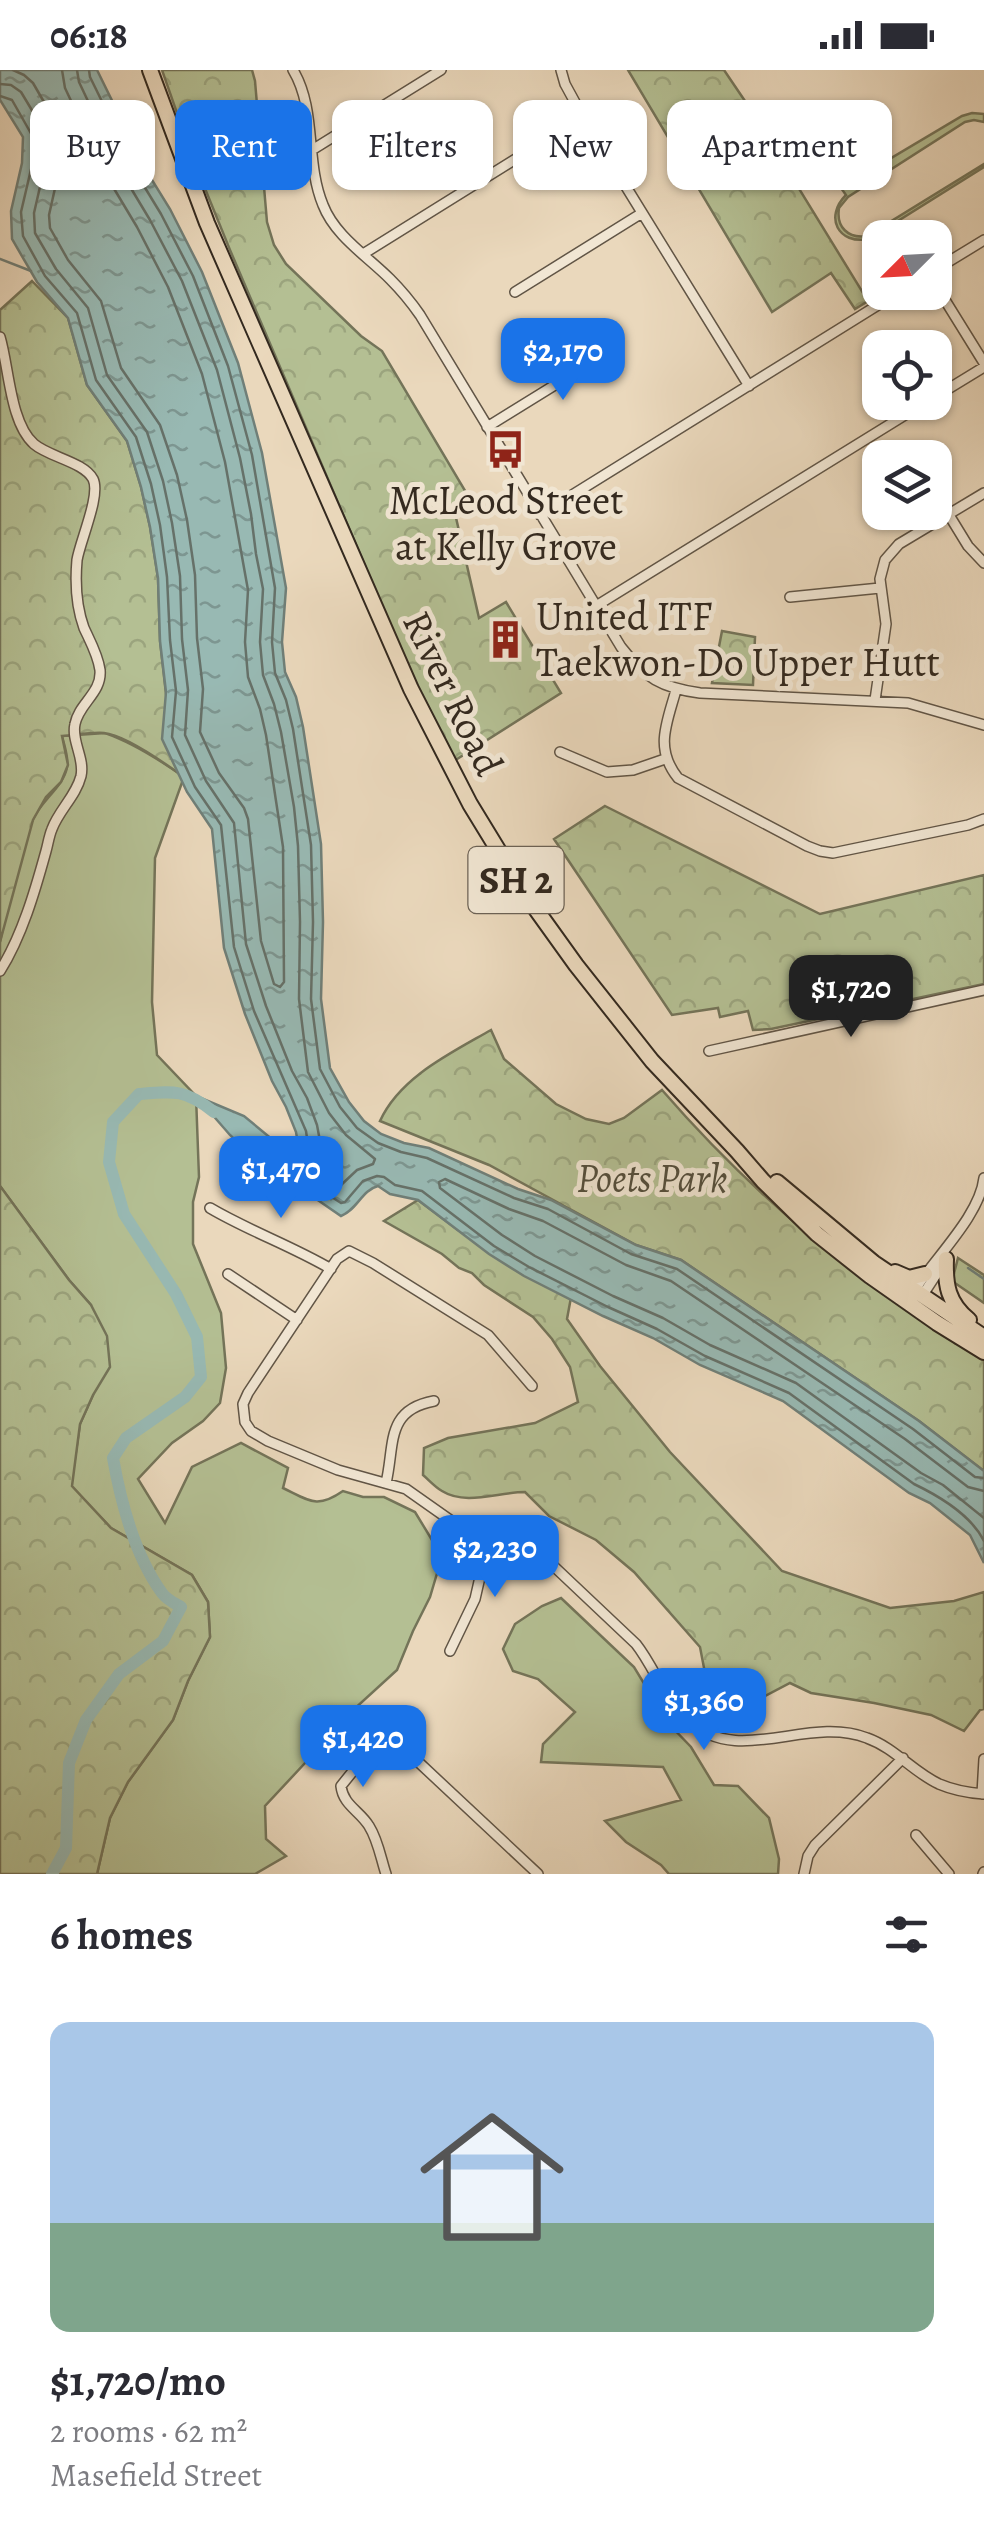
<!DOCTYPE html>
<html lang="en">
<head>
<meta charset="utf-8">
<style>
  body { margin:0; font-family:Alegreya,serif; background:#f2f2f3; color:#2b2b33; height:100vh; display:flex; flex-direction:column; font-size:38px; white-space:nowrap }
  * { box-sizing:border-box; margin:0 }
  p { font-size:32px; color:#7c7c81 }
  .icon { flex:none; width:55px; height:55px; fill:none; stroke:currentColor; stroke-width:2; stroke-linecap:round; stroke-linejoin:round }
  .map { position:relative; height:1804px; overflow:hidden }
  .panel { display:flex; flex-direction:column; background:#fff; flex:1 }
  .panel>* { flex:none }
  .hud { position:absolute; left:30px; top:30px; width:925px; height:90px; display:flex; gap:20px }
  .needle { width:65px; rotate:246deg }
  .tools { position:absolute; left:862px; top:150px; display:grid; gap:20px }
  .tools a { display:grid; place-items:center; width:90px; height:90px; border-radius:20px; background:#fff; box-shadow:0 2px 8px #0004; font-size:50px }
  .price { position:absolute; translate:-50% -85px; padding:0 22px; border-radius:20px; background:#1a73e8; color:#fff; font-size:32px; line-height:65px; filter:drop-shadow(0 2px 5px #0008) }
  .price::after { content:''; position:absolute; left:50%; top:60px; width:30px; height:22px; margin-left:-15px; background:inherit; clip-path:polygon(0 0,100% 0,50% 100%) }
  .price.on { background:#222; color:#fff }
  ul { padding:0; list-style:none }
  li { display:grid; align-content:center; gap:20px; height:530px; padding:0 50px }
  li+li { border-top:2px solid #e1e1e2 }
  li span { display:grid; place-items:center; height:310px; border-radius:20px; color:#555 }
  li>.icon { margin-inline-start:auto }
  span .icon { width:180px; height:180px; fill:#fffc; stroke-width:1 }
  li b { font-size:42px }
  h2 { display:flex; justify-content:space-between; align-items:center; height:120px; padding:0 50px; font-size:42px }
  .chip { padding:0 35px; border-radius:20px; background:#fff; box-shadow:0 2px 8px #0004; font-size:35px; line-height:90px }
  .chip.on { background:#1a73e8; color:#fff }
  .status { display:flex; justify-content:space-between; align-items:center; height:70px; padding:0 50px; background:#fff; direction:ltr }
  .status svg { height:28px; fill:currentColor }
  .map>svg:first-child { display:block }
  .grass { fill:#b4bf93; stroke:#747459; stroke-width:2.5 }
  .forest { fill:url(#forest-crowns); stroke:#747459; stroke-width:2.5 }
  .water { fill:url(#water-ripples); stroke:#707f78; stroke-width:2.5 }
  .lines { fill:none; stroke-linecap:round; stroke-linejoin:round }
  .shore { stroke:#667169; stroke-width:2.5 }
  .stream { stroke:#707f78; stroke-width:2.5 }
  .river { stroke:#98b9b3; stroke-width:12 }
  .minor-casing { stroke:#615546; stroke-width:12 }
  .highway-casing { stroke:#33291f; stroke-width:18 }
  .minor { stroke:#f1e6d3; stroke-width:9 }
  .highway { stroke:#ead8bc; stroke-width:14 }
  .labels { text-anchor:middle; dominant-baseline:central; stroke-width:10; stroke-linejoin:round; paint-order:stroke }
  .shield { fill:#f1e6d3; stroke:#6c6255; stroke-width:2.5 }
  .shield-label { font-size:38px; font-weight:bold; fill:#33291f }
  .poi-label { font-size:40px; fill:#33291f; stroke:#f1e6d3 }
  .street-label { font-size:40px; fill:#33291f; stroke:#f1e6d3 }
  .park-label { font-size:40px; font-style:italic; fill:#534e3c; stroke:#f1e6d3 }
</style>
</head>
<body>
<div class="status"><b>06:18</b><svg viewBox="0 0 49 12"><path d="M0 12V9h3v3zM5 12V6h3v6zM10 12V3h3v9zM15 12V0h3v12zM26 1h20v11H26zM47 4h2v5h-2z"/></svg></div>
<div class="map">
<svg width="984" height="1804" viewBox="0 0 984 1804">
  <defs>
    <pattern id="forest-crowns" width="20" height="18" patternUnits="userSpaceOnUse" patternTransform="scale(2.5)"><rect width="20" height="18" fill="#b4bf93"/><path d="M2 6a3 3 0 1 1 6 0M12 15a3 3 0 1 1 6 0" fill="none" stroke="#9ba47e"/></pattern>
    <pattern id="water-ripples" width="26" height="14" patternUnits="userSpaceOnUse" patternTransform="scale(2.5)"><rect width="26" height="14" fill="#98b9b3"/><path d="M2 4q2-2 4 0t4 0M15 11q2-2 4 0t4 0" fill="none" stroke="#7d9691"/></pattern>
  </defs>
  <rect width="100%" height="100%" fill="#ead8bc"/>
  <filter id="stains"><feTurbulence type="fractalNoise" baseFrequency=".002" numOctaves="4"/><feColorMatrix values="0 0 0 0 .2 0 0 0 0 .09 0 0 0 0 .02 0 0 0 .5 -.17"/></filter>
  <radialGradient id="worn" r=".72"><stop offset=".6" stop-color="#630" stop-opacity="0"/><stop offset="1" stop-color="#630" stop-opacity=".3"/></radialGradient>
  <path class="grass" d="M 972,43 L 984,44 L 984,52 L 974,50 L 965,52 L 848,127 L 839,138 C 836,157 848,169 867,166 L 984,94 L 984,97 L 869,169 C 838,175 824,147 846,125 L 841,118 L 962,46 Z
    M 105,663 C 134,673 160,690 184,707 L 155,788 L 152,932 L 157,985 L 196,1026 L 199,1107 L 193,1132 L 193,1174 L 221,1243 L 226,1298 L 220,1333 L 203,1351 L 172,1373 L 138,1409 L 165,1453 L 192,1397 L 241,1373 L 288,1398 L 283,1418 C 310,1431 317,1439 343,1421 L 363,1427 L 384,1427 L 415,1442 L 432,1470 L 438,1500 L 430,1527 L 413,1561 L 397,1600 L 329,1662 L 305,1693 L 265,1736 L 266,1769 L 286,1786 L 255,1804 L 97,1804 L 110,1748 L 128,1712 L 173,1650 L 188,1611 L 210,1567 L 208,1532 L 192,1505 L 111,1458 L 71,1416 L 80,1354 L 93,1325 L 91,1235 L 69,1210 L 0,1116 L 0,872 C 8,834 17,784 33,749 C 41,731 64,716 67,697 C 69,688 64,675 62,666 Z
    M 561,1528 L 634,1597 L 668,1653 L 691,1677 L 714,1715 L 738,1716 L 769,1748 L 779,1789 L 778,1804 L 669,1804 L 661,1795 L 626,1772 L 605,1751 L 681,1730 L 663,1697 L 541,1692 L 543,1674 L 575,1642 L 538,1609 L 513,1601 L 503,1579 L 515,1554 L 542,1536 Z"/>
  <path class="forest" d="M 162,0 L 252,0 L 255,11 L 267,152 L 274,175 L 286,194 L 361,266 L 382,281 L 470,429 L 454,439 L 479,548 L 506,532 L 561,623 L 454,691 L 413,608 L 230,180 L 193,89 Z
    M 628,0 L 724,0 L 747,34 L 868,231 L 855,239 L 831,203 L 772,242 Z
    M 32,211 L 68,248 L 87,315 L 127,371 L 141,417 L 150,457 L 158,508 L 160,571 L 170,659 L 184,707 C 166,694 125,665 104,663 C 91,662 76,665 62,666 L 68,695 L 61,712 L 46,727 L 33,750 L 0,872 L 0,240 Z
    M 722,561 L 755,567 L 753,615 L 712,613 Z
    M 605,736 L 820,844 L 984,805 L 984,914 L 771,959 L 753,960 L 748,941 L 720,947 L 718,938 L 672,945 L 554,769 Z
    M 491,960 L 504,989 L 556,1034 L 586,1049 L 609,1054 L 624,1048 L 662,1020 C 753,1125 864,1219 984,1288 L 984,1401 L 919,1351 L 681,1190 L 636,1175 L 489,1095 L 380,1051 C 400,1007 451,983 491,960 Z
    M 0,1116 L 69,1210 L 91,1235 L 107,1266 L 110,1297 L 93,1325 L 80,1354 L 72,1416 L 111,1458 L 192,1505 L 208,1532 L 210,1567 L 188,1611 L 173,1650 L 128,1712 L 110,1748 L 97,1804 L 0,1804 Z
    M 418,1130 L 458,1160 L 572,1222 L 567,1249 L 600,1296 L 670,1382 L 782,1501 L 890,1538 L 954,1531 L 984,1522 L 984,1639 L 980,1640 L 964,1661 L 931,1645 L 874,1633 L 811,1623 L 790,1613 L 738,1640 L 710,1629 L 700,1577 L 634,1502 L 596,1470 L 549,1446 L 525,1422 C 498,1422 466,1436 442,1421 C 435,1417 429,1410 423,1405 L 424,1378 L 448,1368 L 535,1353 L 578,1332 L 570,1297 L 552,1269 L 533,1247 L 484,1215 L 472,1203 L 459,1198 L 442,1184 L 384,1151 Z
    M 958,1188 L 984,1205 L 984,1233 L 952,1211 Z"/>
  <path class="water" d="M 0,0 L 97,0 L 124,55 L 131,76 L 170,139 L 202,202 L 238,293 L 262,383 L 286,518 L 282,572 L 285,602 L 296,627 L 303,657 L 321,774 L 323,852 L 321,929 L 330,998 L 349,1032 L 364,1051 L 381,1064 L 404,1073 L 429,1078 L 518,1119 L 551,1130 L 636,1175 L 681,1190 L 919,1351 L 984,1401 L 984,1493 L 970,1465 L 930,1433 L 909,1423 L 783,1331 L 700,1295 L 653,1268 L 603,1246 L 524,1206 L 489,1184 L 418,1130 L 390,1124 L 378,1116 C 362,1120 357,1140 341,1146 L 309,1124 L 276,1109 L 230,1065 L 196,1026 L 244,1046 L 279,1075 L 300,1086 L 296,1062 L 286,1037 L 272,1011 L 245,944 L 224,878 L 212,759 L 187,722 L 162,669 L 166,622 L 160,571 L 158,508 L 150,457 L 141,417 L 127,371 L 87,315 L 68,248 L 37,212 L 12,169 L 11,141 L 22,93 L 23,67 L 0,30 Z"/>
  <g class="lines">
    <path class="shore" d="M 13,0 L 24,5 L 33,13 L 59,58 L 60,96 L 49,145 L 50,158 L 68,190 L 101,231 L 121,298 L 160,355 L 177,405 L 187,450 L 195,505 L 197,568 L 203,619 L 200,662 L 219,703 L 244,738 L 248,749 L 261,871 L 274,914 L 280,917 L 284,912 L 283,777 L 266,665 L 260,639 L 248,607 L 245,572 L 248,520 L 225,392 L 202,304 L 168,217 L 137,157 L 98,92 L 89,69 L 65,18 L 62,0
      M 89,0 L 90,7 L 115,58 L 122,80 L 161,144 L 193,206 L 228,296 L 252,385 L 275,518 L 272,572 L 275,603 L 286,630 L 293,659 L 311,775 L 313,852 L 311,929 L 320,999 L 340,1037 L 357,1058 L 378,1073 L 401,1082 L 427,1088 L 514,1128 L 548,1139 L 631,1184 L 677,1199 L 913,1359 L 975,1407 L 984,1408
      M 0,14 L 11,15 L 21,22 L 45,62 L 45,95 L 34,143 L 35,163 L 56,199 L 88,238 L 107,305 L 147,362 L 163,411 L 172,453 L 180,506 L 182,569 L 188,620 L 185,665 L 206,711 L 234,753 L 246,874 L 266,936 L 292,1001 L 307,1028 L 317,1055 L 322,1082 L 317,1101 L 340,1116 L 357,1100 L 373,1094 L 375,1089 L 346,1065 L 329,1043 L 308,1002 L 299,929 L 300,852 L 298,776 L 294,737 L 281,662 L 274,634 L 263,605 L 260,572 L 263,519 L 256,484 L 251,444 L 240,388 L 217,300 L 182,211 L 150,150 L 111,85 L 103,63 L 79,12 L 77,0
      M 0,26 L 12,30 L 33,67 L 32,95 L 21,142 L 23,166 L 45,206 L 77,243 L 96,310 L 136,367 L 151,414 L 160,455 L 167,507 L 170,570 L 176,621 L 172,667 L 195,717 L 221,755 L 234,877 L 254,941 L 306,1061 L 309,1082 L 307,1090 L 296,1095 L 280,1089 L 277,1092 L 281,1101 L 313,1115 L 341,1133 L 345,1132 L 363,1111 L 377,1106 L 384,1107 L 395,1115 L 422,1121 L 494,1176 L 529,1197 L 608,1237 L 657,1259 L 705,1286 L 789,1323 L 914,1414 C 939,1426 971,1445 984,1471
      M 984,1421 L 968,1417 L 905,1369 L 671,1211 L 626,1195 L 543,1151 L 509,1139 L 445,1109 L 439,1112 L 440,1118 L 502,1165 L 535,1186 L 613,1226 L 663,1248 L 710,1275 L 796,1313 L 921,1403 L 943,1415 L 984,1448"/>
    <path class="stream" d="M 0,189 L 31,201
      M 968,1198 L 984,1209"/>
    <path class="river" d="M 52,1804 L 66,1778 L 69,1693 L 86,1650 L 119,1604 L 163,1571 L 181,1537 C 174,1533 166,1529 162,1523 C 135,1486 121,1433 113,1388 L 126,1368 L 185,1327 L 201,1307 L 197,1267 L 176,1224 L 124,1144 L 109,1092 L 113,1052 L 139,1024 C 174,1021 185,1019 214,1042"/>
    <defs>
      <path id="minor" d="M 293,0 C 317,40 305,92 323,135 C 335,166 367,186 390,209 C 401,220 411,232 420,245 L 621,577 C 645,608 662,618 700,623 L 908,633 L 984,655
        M 561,0 L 565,14 L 583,47 L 749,316
        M 312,80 L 441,0
        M 363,184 L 583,47
        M 935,200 L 984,170
        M 935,214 L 984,293
        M 515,222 L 642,143
        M 0,267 C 9,297 10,353 34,374 C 49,387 84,392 93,409 C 101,425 80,471 77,490 C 75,513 76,536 84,558 C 90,571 98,585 100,600 C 102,623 79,633 75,654 C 71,671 85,688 81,706 C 76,726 59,740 52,759 C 49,766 48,774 46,781 C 35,821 22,866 0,901
        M 935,327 L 984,297
        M 487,357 L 618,276
        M 540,445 L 899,222
        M 949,445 L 968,476 L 984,493
        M 790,527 L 880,518
        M 596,536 L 926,332
        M 676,620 C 667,653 654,678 678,708 L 807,776 L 820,781 L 833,783 L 968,755 L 984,749
        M 875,630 L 886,554 L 880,509 L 885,490 L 899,474 L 984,423
        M 560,682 L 607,702 L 633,700 L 665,689
        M 709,981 L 984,920
        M 210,1138 C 249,1161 292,1176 331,1199
        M 228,1204 L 297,1250
        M 919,1225 L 918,1215 C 938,1185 980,1144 984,1108
        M 919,1225 L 926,1220 L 945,1191
        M 532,1316 L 488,1265 L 373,1193 L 349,1181 L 337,1189 L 248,1323 L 243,1334 L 245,1352 L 251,1361 L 268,1371 L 338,1400 L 406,1419 L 450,1450 L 502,1463 L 545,1488 L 636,1574 C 655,1598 665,1631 688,1651 C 740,1697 807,1645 867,1668 C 895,1678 913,1702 939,1714 C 953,1720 969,1723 984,1724
        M 386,1413 C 395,1375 385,1340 434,1331
        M 450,1581 L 475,1529 L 483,1494 L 502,1463
        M 982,1724 L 984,1689
        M 916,1765 L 949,1804
        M 386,1804 C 381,1789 378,1770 369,1756 C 360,1741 343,1735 341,1716 L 374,1675 L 384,1669 L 397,1672 L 538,1804
        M 804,1804 L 808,1786 L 815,1775 L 903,1688
        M 983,1804 L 984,1802"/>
      <path id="highway" d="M 150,0 L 207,153 L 411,619 L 470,734 L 525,824 L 576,895 L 652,991 L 737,1081 L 763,1111 L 817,1164 L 870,1206 L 937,1253 L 984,1282
        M 777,1112 L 874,1193 L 984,1267
        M 946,1189 C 945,1215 948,1233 969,1250
        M 895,1202 L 909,1208 L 925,1204"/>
    </defs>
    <use href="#minor" class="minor-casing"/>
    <use href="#highway" class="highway-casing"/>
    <use href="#minor" class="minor"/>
    <use href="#highway" class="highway"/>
  </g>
  <defs>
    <symbol id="bus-bare" viewBox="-9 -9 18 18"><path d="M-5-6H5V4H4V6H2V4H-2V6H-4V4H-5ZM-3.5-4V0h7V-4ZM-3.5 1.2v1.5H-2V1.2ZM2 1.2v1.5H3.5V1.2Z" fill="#8f2418" stroke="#f1e6d3" stroke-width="2.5" paint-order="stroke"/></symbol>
    <symbol id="building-bare" viewBox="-9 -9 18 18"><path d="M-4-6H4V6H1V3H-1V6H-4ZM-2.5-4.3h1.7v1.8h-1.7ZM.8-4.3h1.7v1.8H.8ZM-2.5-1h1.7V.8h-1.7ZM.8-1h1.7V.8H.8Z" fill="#8f2418" stroke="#f1e6d3" stroke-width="2.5" paint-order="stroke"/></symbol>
  </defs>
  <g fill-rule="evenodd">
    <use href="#bus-bare" x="478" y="352" width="55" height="55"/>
    <use href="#building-bare" x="478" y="542" width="55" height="55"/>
  </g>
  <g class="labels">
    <rect class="shield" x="468.5" y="777" width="95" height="66" rx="8"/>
    <g class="shield-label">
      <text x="516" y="810">SH 2</text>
    </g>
    <g class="poi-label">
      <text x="506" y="430">McLeod Street<tspan x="506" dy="46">at Kelly Grove</tspan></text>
      <text x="536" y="546" text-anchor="start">United ITF<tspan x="536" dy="46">Taekwon-Do Upper Hutt</tspan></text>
    </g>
    <g class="street-label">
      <text transform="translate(453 623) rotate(64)">River Road</text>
    </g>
    <g class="park-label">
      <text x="652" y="1108">Poets Park</text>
    </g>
  </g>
  <rect width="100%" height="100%" filter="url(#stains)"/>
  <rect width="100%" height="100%" fill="url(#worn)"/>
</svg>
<div class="tools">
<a><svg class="needle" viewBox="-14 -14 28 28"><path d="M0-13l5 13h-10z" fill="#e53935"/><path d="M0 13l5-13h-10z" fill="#7c7c81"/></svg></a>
<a><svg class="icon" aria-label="locate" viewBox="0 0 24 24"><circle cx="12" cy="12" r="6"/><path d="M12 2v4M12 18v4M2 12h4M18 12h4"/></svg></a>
<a><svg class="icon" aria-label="layers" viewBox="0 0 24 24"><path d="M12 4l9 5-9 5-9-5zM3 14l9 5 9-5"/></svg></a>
</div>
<b class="price" style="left:563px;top:333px">$2,170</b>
<b class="price on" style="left:851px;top:970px">$1,720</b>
<b class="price" style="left:281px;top:1151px">$1,470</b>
<b class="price" style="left:495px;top:1530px">$2,230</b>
<b class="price" style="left:704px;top:1683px">$1,360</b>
<b class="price" style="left:363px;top:1720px">$1,420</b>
<div class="hud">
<a class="chip">Buy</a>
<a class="chip on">Rent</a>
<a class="chip">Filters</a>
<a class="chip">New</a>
<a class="chip">Apartment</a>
</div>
</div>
<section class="panel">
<h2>6 homes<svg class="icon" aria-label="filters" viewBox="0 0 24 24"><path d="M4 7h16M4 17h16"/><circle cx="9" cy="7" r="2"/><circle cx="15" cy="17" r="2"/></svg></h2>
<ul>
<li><span style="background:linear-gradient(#a9c7e8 65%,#7fa58c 0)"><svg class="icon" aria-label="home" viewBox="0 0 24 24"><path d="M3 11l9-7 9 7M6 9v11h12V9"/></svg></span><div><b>$1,720/mo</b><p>2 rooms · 62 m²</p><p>Masefield Street</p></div></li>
</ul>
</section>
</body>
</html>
